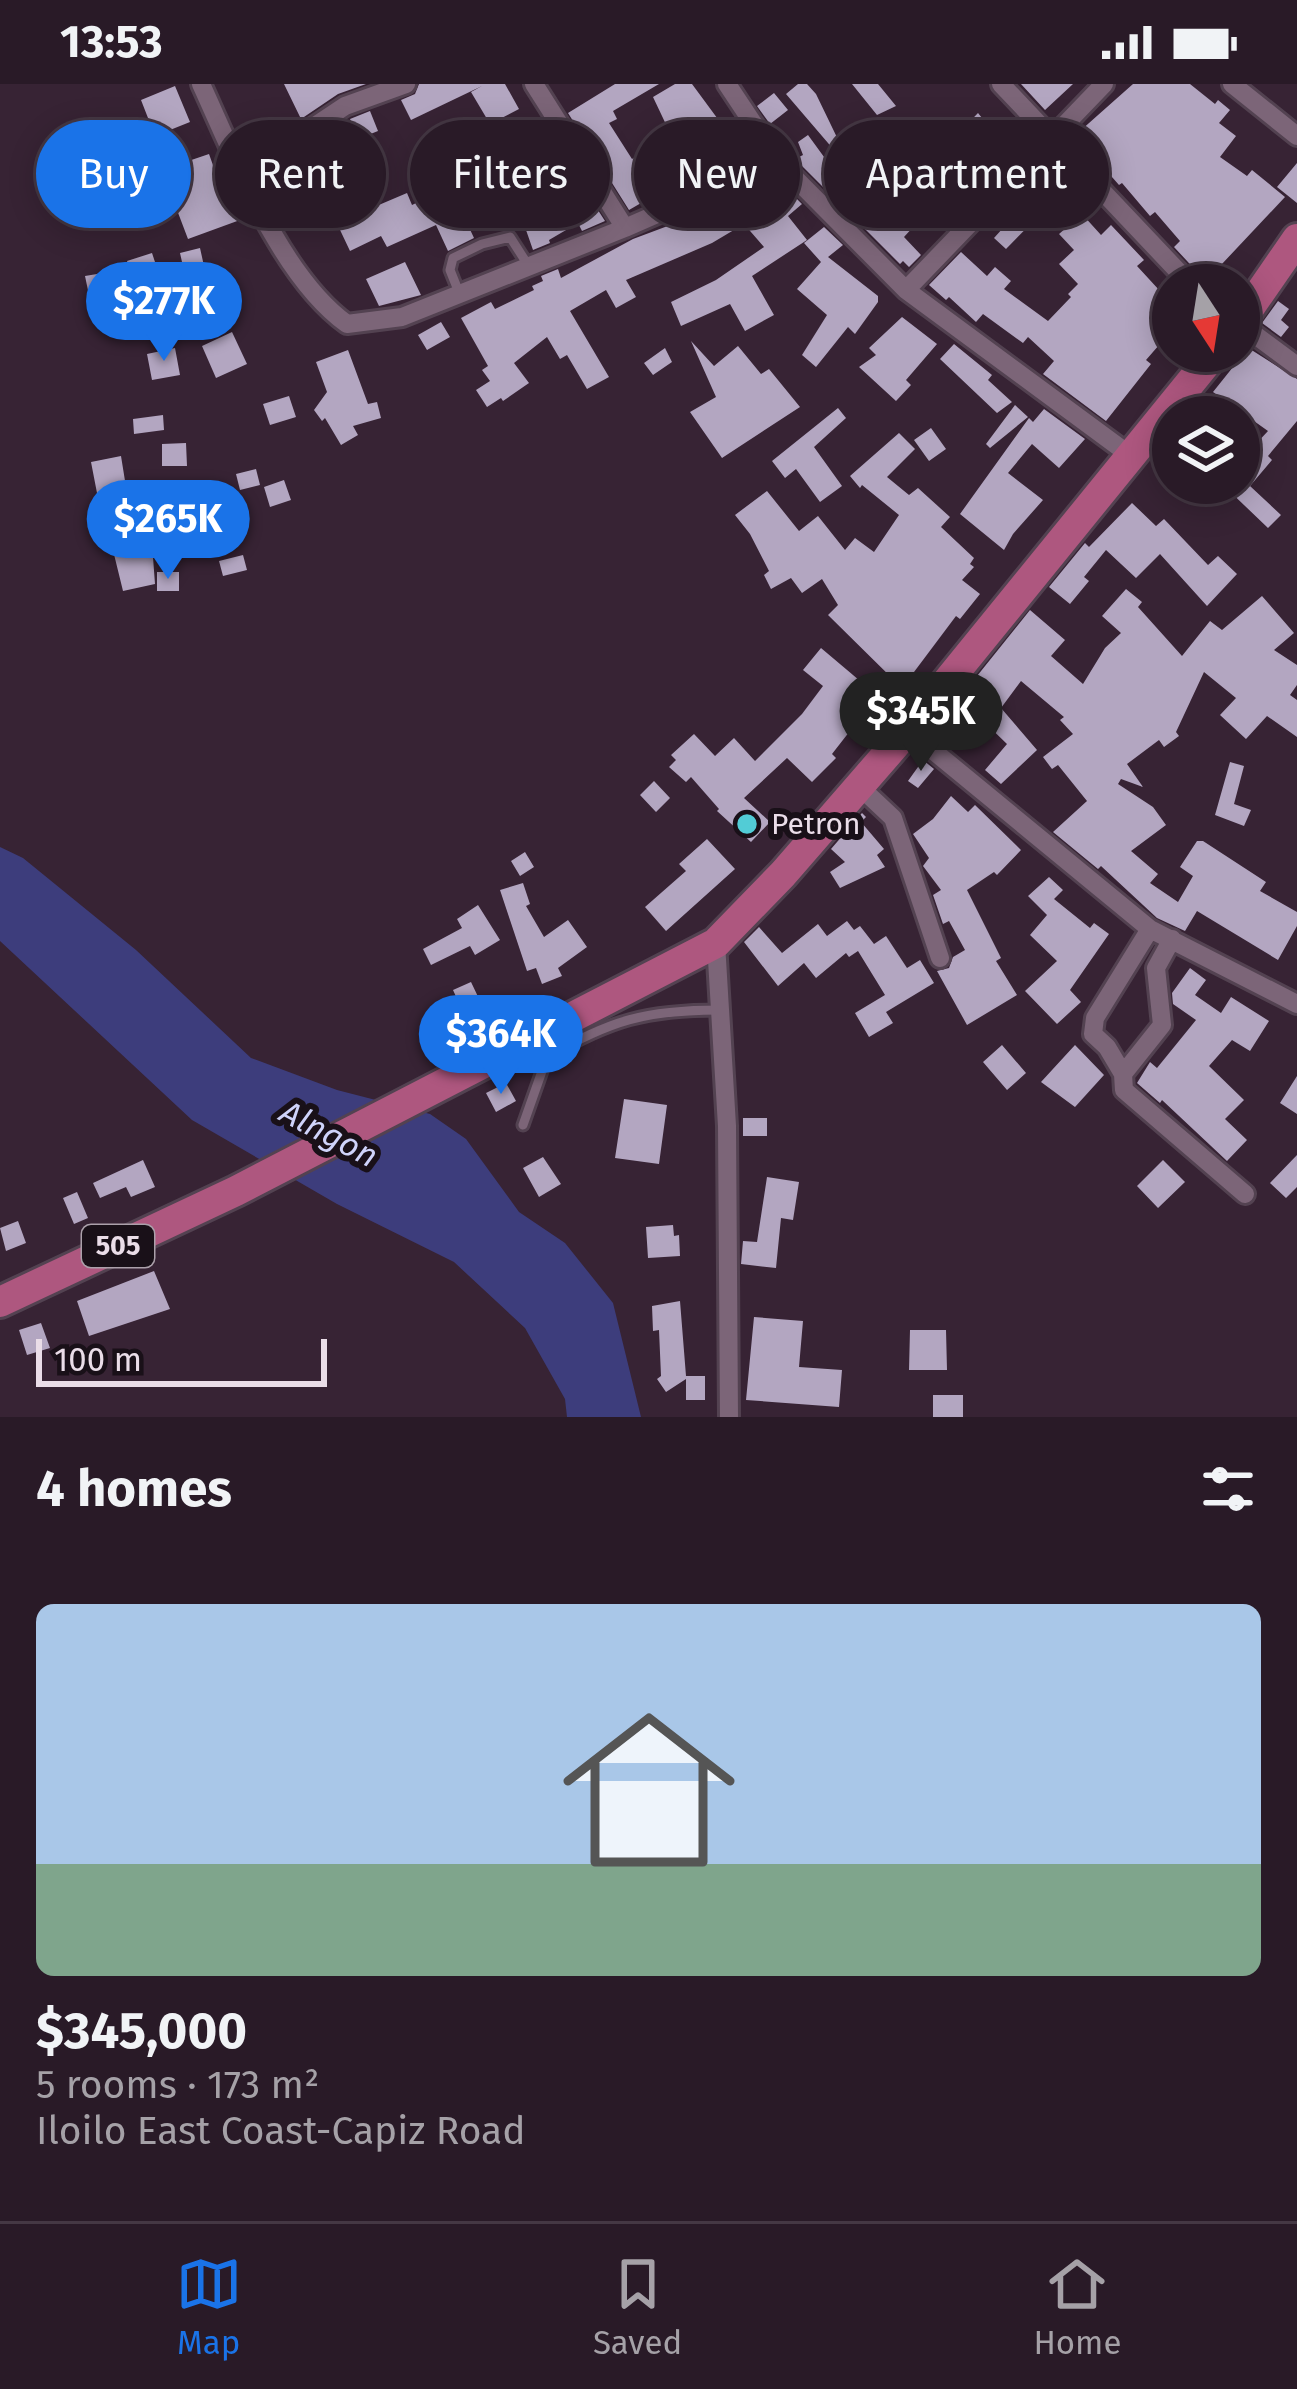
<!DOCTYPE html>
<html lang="en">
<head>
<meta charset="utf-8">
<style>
  body { margin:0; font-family:"Fira Sans",sans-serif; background:#352733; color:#f1f3f6; height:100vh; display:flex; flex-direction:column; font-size:45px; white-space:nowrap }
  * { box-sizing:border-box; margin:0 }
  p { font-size:39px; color:#a5a1a7 }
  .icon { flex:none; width:66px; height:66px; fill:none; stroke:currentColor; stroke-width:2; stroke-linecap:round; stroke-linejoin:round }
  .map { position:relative; height:1333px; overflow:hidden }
  .details { display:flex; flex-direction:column; background:#291a27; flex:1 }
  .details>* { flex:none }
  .guide { position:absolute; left:36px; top:36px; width:1227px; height:108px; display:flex; gap:24px }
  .needle { width:78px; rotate:168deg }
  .controls { position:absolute; left:1152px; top:180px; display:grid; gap:24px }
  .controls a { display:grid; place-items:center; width:108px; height:108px; border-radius:50%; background:#291a27; box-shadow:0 6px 30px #0003,0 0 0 3px #453844; font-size:60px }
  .scale { position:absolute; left:36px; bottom:30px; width:291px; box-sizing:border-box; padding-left:12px; border:6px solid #eadde8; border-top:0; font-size:33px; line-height:42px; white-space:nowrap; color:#eadde8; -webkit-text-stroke:9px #191018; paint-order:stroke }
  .price { position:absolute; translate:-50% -102px; padding:0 27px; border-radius:42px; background:#1a73e8; color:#fff; font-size:39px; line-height:78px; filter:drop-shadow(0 3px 6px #0008) }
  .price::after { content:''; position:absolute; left:50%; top:72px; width:36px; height:27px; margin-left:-18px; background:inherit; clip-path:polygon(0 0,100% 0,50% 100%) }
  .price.on { background:#222; color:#fff }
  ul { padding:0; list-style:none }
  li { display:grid; align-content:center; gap:24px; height:636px; padding:0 36px }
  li+li { border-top:3px solid #453844 }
  li span { display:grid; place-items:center; height:372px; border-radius:18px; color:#555 }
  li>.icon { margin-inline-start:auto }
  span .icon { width:216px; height:216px; fill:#fffc; stroke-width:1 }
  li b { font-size:51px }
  h2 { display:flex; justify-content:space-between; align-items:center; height:144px; padding:0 36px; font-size:51px }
  .tag { padding:0 42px; border-radius:54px; background:#291a27; box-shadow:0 6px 30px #0003,0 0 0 3px #453844; font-size:42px; line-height:108px }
  .tag.on { background:#1a73e8; color:#fff }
  .status { display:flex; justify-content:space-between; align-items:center; height:84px; padding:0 60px; background:#291a27; direction:ltr }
  .status svg { height:33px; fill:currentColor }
  .tabs { display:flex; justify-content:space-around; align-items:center; height:168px; border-top:3px solid #453844; background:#291a27; font-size:33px; color:#a5a1a7 }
  .tabs a { display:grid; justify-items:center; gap:6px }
  .tabs .on { color:#1a73e8 }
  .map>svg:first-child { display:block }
  .water { fill:#3d3d7c }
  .building { fill:#b3a6c1 }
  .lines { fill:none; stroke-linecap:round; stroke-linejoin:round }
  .service-casing { stroke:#534251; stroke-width:15 }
  .minor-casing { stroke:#534251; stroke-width:24 }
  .primary-casing { stroke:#534251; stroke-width:36 }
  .service { stroke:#7c6578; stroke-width:9 }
  .minor { stroke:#7c6578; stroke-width:18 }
  .primary { stroke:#ae577f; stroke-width:30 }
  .poi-dot { fill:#52ccd6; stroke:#191018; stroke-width:4.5 }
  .labels { text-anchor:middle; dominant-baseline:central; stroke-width:12; stroke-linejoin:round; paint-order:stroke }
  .shield { fill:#191018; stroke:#aba0aa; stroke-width:3 }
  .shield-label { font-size:27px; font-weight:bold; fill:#eadde8 }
  .poi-label { font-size:30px; fill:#eadde8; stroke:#191018; text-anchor:start }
  .water-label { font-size:33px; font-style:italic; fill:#cfd3fa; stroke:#191018 }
</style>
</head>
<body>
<div class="status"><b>13:53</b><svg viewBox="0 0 49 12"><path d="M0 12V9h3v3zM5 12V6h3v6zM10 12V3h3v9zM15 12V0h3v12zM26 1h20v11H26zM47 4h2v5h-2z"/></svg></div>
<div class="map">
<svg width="1297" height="1333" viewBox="0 0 1297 1333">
  <rect width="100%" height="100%" fill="#372334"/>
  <path class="water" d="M 0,763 L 23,774 L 136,866 L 251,974 L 337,1006 L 430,1030 L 466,1055 L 519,1128 L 565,1159 L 613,1219 L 641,1333 L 567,1333 L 565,1315 L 525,1244 L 454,1178 L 337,1120 L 192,1036 L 0,857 Z"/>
  <path class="building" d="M 284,0 L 366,0 L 338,10 L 301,35 Z
    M 419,0 L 505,0 L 519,25 L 490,40 L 471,8 L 482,2 L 411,36 L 401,16 L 415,10 Z
    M 615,0 L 659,0 L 613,27 L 617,35 L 609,39 L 632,75 L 671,51 L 653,13 L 675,0 L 692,0 L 723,42 L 719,44 L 743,73 L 730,83 L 688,100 L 684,88 L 645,111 L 648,115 L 629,126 L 568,29 Z
    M 798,0 L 807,0 L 816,10 L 845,70 L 840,73 L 786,10 Z
    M 852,0 L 878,0 L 896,22 L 877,31 Z
    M 1021,0 L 1073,0 L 1045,26 Z
    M 1133,0 L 1190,0 L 1215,20 L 1218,16 L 1230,26 L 1219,39 L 1236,52 L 1220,73 L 1247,92 L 1252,86 L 1285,113 L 1221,181 L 1234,192 L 1226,201 L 1204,201 L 1201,192 L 1174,163 L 1180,157 L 1155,128 L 1150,132 L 1122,99 L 1119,101 L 1097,76 L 1094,79 L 1071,55 Z
    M 175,2 L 190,38 L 155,52 L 141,16 Z
    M 774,9 L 788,26 L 770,40 L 757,22 Z
    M 370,27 L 378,47 L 358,55 L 350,35 Z
    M 978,29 L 1011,70 L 998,79 L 991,69 L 963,96 L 968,102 L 943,123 L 937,117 L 904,153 L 921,171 L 909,183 L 903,177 L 900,180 L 795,75 L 803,71 L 798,58 L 808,51 L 835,88 L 843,81 L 863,104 L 889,76 L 916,102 L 947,74 L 941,67 Z
    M 545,43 L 582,108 L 585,106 L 605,137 L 582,147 L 578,139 L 549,156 L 550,159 L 533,166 L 526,146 L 547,140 L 519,88 L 530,81 L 517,60 Z
    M 340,69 L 367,126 L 407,109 L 412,121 L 464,96 L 457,80 L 478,71 L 503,120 L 467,139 L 474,154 L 448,167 L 436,141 L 387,163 L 381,152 L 350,167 L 323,110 L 331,106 L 318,81 Z
    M 209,70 L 219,98 L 225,95 L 240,136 L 188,155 L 169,105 L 116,105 L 116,82 L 153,82 L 153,89 Z
    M 1297,79 L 1297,119 L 1277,103 Z
    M 1050,97 L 1062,108 L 1006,165 L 994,154 L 1013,133 L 1010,129 L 1029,108 L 1034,112 Z
    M 787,105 L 802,120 L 788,132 L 807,156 L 752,192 L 774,231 L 745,247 L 730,220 L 681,242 L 671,218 L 716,196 L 764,163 L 744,140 L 712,159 L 626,196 L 636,213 L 616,224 L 606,206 L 570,227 L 609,293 L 587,305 L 567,271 L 560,275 L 547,253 L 514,279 L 529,299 L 503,317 L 501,314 L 487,323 L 476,306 L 490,297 L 482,286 L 488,282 L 461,234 L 491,218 L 495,225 L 534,206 L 532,202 L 543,197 L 541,192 L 558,185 L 561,194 L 633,155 L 705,128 L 729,114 L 733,121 L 750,107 L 764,125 Z
    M 1082,130 L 1101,151 L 1111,141 L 1144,176 L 1137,182 L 1160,207 L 1169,197 L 1173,202 L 1173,245 L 1146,276 L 1151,280 L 1106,337 L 1043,290 L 1054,277 L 1028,253 L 1023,259 L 983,230 L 976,238 L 949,213 L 946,216 L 929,201 L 961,168 L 987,192 L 995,183 L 1011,197 L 1004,205 L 1048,237 L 1071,213 L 1068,210 L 1078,200 L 1059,180 L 1074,166 L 1059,150 Z
    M 824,143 L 843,161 L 828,173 L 878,212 L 878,218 L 855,250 L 848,243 L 816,283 L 802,271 L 827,231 L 797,205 L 821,178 L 804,159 Z
    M 200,164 L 206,191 L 186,196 L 180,169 Z
    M 152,169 L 158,187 L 133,195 L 127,177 Z
    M 405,178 L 421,211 L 379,222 L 366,195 Z
    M 115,187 L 119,211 L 114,211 L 126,243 L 106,250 L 93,215 L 90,216 L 85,192 Z
    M 1278,217 L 1289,225 L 1281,236 L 1289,243 L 1281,253 L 1262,239 Z
    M 902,233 L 937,260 L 906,296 L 911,301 L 896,317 L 859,283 L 876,271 L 869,264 Z
    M 441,238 L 450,253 L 427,266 L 418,251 Z
    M 232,248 L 247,280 L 216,294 L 202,262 Z
    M 691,257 L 714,282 L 738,262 L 761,290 L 769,285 L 800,323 L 722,374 L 690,328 L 716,313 Z
    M 1239,258 L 1297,295 L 1297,337 L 1268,372 L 1272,376 L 1250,402 L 1281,431 L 1268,444 L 1221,399 L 1239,399 L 1239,378 L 1268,347 L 1213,308 L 1241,273 Z
    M 954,260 L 992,291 L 988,296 L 1012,318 L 997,329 L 940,275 Z
    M 175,264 L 180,291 L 152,296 L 147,270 Z
    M 665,264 L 672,278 L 653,291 L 644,279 Z
    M 348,266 L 368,320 L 377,318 L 381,334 L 353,342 L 358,351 L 341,361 L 325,334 L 322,337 L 314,326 L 327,308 L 316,278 Z
    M 289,312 L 296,333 L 270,341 L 263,320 Z
    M 1015,321 L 1028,333 L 990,364 L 986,360 Z
    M 838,324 L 846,334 L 814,363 L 842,402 L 820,418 L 796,385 L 785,394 L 772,377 Z
    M 1044,325 L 1085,355 L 1059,384 L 1032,360 L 1008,389 L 1043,416 L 1013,450 L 1004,466 L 960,430 L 1029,334 L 1033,338 Z
    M 163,331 L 164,346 L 134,350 L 133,335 Z
    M 931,344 L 946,365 L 929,377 L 914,356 Z
    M 899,349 L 915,365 L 887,393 L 909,411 L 918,404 L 950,433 L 941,443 L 974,474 L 970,480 L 974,483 L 962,496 L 980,510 L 960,535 L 956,532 L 902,604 L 828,531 L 838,521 L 822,495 L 802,509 L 791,494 L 771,505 L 764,491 L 769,487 L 750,450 L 735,431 L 767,407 L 799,447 L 818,432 L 845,466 L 855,454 L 874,468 L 899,431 L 862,401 L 860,404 L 850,392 Z
    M 186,359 L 187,382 L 162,382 L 162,360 Z
    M 121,372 L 131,434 L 150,433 L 155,500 L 123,507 L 111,458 L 101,461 L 96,442 L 103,440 L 91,378 Z
    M 256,385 L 260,401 L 240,406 L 236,390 Z
    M 284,396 L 291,416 L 270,423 L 264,403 Z
    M 1132,419 L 1156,442 L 1164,435 L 1208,481 L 1218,472 L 1237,490 L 1207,522 L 1160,470 L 1136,494 L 1106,466 L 1084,493 L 1089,497 L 1070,520 L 1049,503 L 1085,459 L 1089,463 Z
    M 243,471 L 247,486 L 223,492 L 219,477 Z
    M 157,488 L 179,488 L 179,507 L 157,507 Z
    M 1126,505 L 1142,518 L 1138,523 L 1182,572 L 1210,537 L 1222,546 L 1262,512 L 1294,549 L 1274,566 L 1297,581 L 1297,601 L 1290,611 L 1297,616 L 1297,653 L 1267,632 L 1246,655 L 1220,631 L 1236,614 L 1204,588 L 1176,648 L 1179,652 L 1164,663 L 1159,656 L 1127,680 L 1143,703 L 1121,695 L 1118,700 L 1153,723 L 1166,741 L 1131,767 L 1158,790 L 1150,799 L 1178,818 L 1193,792 L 1180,783 L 1197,757 L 1203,757 L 1266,798 L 1260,807 L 1297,828 L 1297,842 L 1278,876 L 1197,827 L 1185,847 L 1157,834 L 1101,782 L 1098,785 L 1053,748 L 1087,717 L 1058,681 L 1052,685 L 1043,673 L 1073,650 L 1060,636 L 1064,633 L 1021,597 L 1001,624 L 1037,666 L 1001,700 L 985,686 L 1007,660 L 977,631 L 951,664 L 932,648 L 1030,526 L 1065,556 L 1051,572 L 1083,600 L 1105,564 L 1121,549 L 1102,532 Z
    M 821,564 L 885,618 L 871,635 L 864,629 L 832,670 L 836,674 L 812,698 L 787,674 L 744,714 L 770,738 L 751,758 L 717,727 L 719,725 L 691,693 L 686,698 L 669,683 L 676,676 L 671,671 L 694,650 L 715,672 L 734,654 L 755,677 L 802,630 L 823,602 L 803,586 Z
    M 923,676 L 934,685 L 918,704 L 908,697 Z
    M 1230,678 L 1244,682 L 1234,720 L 1251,726 L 1244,742 L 1215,731 Z
    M 654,697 L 670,714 L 656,728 L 640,711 Z
    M 951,712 L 968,728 L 975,721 L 1021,766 L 997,791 L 994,788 L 967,806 L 1001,874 L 996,877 L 1017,911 L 967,941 L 937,887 L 949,884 L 953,873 L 965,866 L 949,837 L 943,840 L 933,811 L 941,806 L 923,782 L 929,774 L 913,750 L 933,735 Z
    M 862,729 L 866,733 L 861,738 L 884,765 L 877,771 L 885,783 L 840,804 L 830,788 L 845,778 L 831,765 Z
    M 707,755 L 735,785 L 666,847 L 645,823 L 686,787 L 679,780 Z
    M 525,768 L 534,783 L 520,792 L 511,777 Z
    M 1049,793 L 1063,806 L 1054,815 L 1090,844 L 1094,839 L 1109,850 L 1070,906 L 1081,918 L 1057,940 L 1025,907 L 1057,877 L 1030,851 L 1047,831 L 1028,812 Z
    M 523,799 L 530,820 L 526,822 L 544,853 L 568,836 L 587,863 L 558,884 L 562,892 L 542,900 L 536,884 L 527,887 L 500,806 Z
    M 478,821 L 500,856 L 475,871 L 470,862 L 431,881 L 423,865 L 462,844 L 457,835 Z
    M 847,837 L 854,846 L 860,842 L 874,860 L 886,852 L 907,884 L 920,876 L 934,899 L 886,928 L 893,939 L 869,953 L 855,929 L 885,911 L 858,867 L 849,873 L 846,869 L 816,894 L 804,879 L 778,902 L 744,858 L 759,843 L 782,869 L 818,840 L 827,852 Z
    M 1190,884 L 1206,896 L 1195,911 L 1221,929 L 1231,913 L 1269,937 L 1250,967 L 1232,956 L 1209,982 L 1244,1016 L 1225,1035 L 1247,1056 L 1227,1077 L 1162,1016 L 1160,1019 L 1137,999 L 1150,978 L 1157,984 L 1196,936 L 1173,920 L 1172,909 Z
    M 471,898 L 482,921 L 464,930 L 453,906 Z
    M 1002,961 L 1026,989 L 1007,1006 L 983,978 Z
    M 1075,961 L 1104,991 L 1075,1023 L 1041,998 Z
    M 1297,992 L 1297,1030 L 1280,1019 Z
    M 506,999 L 516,1017 L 496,1028 L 486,1009 Z
    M 624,1015 L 667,1021 L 659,1080 L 615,1074 Z
    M 743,1034 L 767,1034 L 767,1052 L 743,1052 Z
    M 1297,1071 L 1297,1103 L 1286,1114 L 1270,1099 Z
    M 543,1073 L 561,1100 L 539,1113 L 523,1084 Z
    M 143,1076 L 155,1103 L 131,1113 L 126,1103 L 100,1114 L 93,1099 Z
    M 1163,1076 L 1185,1098 L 1158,1124 L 1137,1102 Z
    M 767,1093 L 799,1098 L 793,1136 L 781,1134 L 776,1184 L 741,1180 L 743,1157 L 757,1158 Z
    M 77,1108 L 88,1134 L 74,1140 L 63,1114 Z
    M 18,1137 L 26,1159 L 6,1167 L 0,1144 Z
    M 673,1141 L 674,1152 L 679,1151 L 680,1172 L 648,1174 L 646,1143 Z
    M 154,1187 L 170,1225 L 89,1252 L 77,1217 Z
    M 680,1217 L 686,1292 L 705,1292 L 705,1316 L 686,1316 L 686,1295 L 666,1308 L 657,1295 L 661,1292 L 659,1246 L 653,1247 L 652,1222 Z
    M 754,1233 L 803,1237 L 799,1283 L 842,1286 L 839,1323 L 746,1316 Z
    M 41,1239 L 50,1264 L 27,1271 L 19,1246 Z
    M 910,1246 L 946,1246 L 947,1286 L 909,1286 Z
    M 933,1311 L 963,1311 L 963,1333 L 933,1333 Z"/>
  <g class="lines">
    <defs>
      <path id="service" d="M 460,211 L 450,186 L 453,174 L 482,160 L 510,153 L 528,181
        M 523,1041 L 547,973 C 611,936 646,926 720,926"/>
      <path id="minor" d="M 201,0 C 235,74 280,192 347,240 L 402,233 L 625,144 L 778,77
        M 534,0 L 625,144
        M 727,0 L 778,77 L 906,206 L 1131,372
        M 1001,0 L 1191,201
        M 1232,0 L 1297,52
        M 240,84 L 261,78 L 345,22 L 406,0
        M 906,206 L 1104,0
        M 1239,239 L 1297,282
        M 908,646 L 1150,845 L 1297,920
        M 860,703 L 893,734 L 940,874
        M 1150,845 L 1095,934 L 1093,950 L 1107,963 L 1123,990 L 1162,941 L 1156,884 L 1172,855
        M 716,859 L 727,1042 L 729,1333
        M 1123,990 L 1124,1006 L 1245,1110"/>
      <path id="primary" d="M 1239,239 L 1297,155
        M 0,1218 L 236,1107 L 716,859 L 783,790 L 908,646 L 1216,267"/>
    </defs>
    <use href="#service" class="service-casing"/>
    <use href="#minor" class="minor-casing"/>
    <use href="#primary" class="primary-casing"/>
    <use href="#service" class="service"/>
    <use href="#minor" class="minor"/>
    <use href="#primary" class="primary"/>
  </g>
  <circle class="poi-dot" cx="747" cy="740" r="12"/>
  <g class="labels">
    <rect class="shield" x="82" y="1141" width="72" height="42" rx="9"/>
    <g class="shield-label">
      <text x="118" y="1162">505</text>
    </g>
    <g class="poi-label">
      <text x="771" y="740">Petron</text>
    </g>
    <g class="water-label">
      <text transform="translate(329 1050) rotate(28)">Alngon</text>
    </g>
  </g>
</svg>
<div class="controls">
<a><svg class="needle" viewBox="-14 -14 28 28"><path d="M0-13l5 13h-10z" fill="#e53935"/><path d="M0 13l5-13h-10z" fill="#a5a1a7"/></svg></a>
<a><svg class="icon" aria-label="layers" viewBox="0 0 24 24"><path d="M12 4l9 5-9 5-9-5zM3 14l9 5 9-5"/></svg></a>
</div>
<div class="scale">100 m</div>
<b class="price" style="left:164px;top:280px">$277K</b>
<b class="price" style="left:168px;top:498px">$265K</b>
<b class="price on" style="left:921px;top:690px">$345K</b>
<b class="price" style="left:501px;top:1013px">$364K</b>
<div class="guide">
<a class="tag on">Buy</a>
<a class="tag">Rent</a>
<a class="tag">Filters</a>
<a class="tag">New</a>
<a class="tag">Apartment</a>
</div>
</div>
<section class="details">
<h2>4 homes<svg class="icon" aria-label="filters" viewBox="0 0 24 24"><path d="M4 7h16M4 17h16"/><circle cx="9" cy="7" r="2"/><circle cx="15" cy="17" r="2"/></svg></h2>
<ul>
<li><span style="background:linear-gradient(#a9c7e8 70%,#7fa58c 0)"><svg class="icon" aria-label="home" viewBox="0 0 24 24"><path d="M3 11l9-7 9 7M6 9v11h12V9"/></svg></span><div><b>$345,000</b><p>5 rooms · 173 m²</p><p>Iloilo East Coast-Capiz Road</p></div></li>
</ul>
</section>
<nav class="tabs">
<a class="on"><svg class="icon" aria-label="map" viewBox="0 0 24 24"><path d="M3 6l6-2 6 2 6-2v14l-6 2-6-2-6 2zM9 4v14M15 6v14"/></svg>Map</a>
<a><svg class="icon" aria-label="saved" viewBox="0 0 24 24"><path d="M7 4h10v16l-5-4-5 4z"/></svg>Saved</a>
<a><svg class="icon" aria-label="home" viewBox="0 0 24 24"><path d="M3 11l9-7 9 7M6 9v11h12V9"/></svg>Home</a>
</nav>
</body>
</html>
